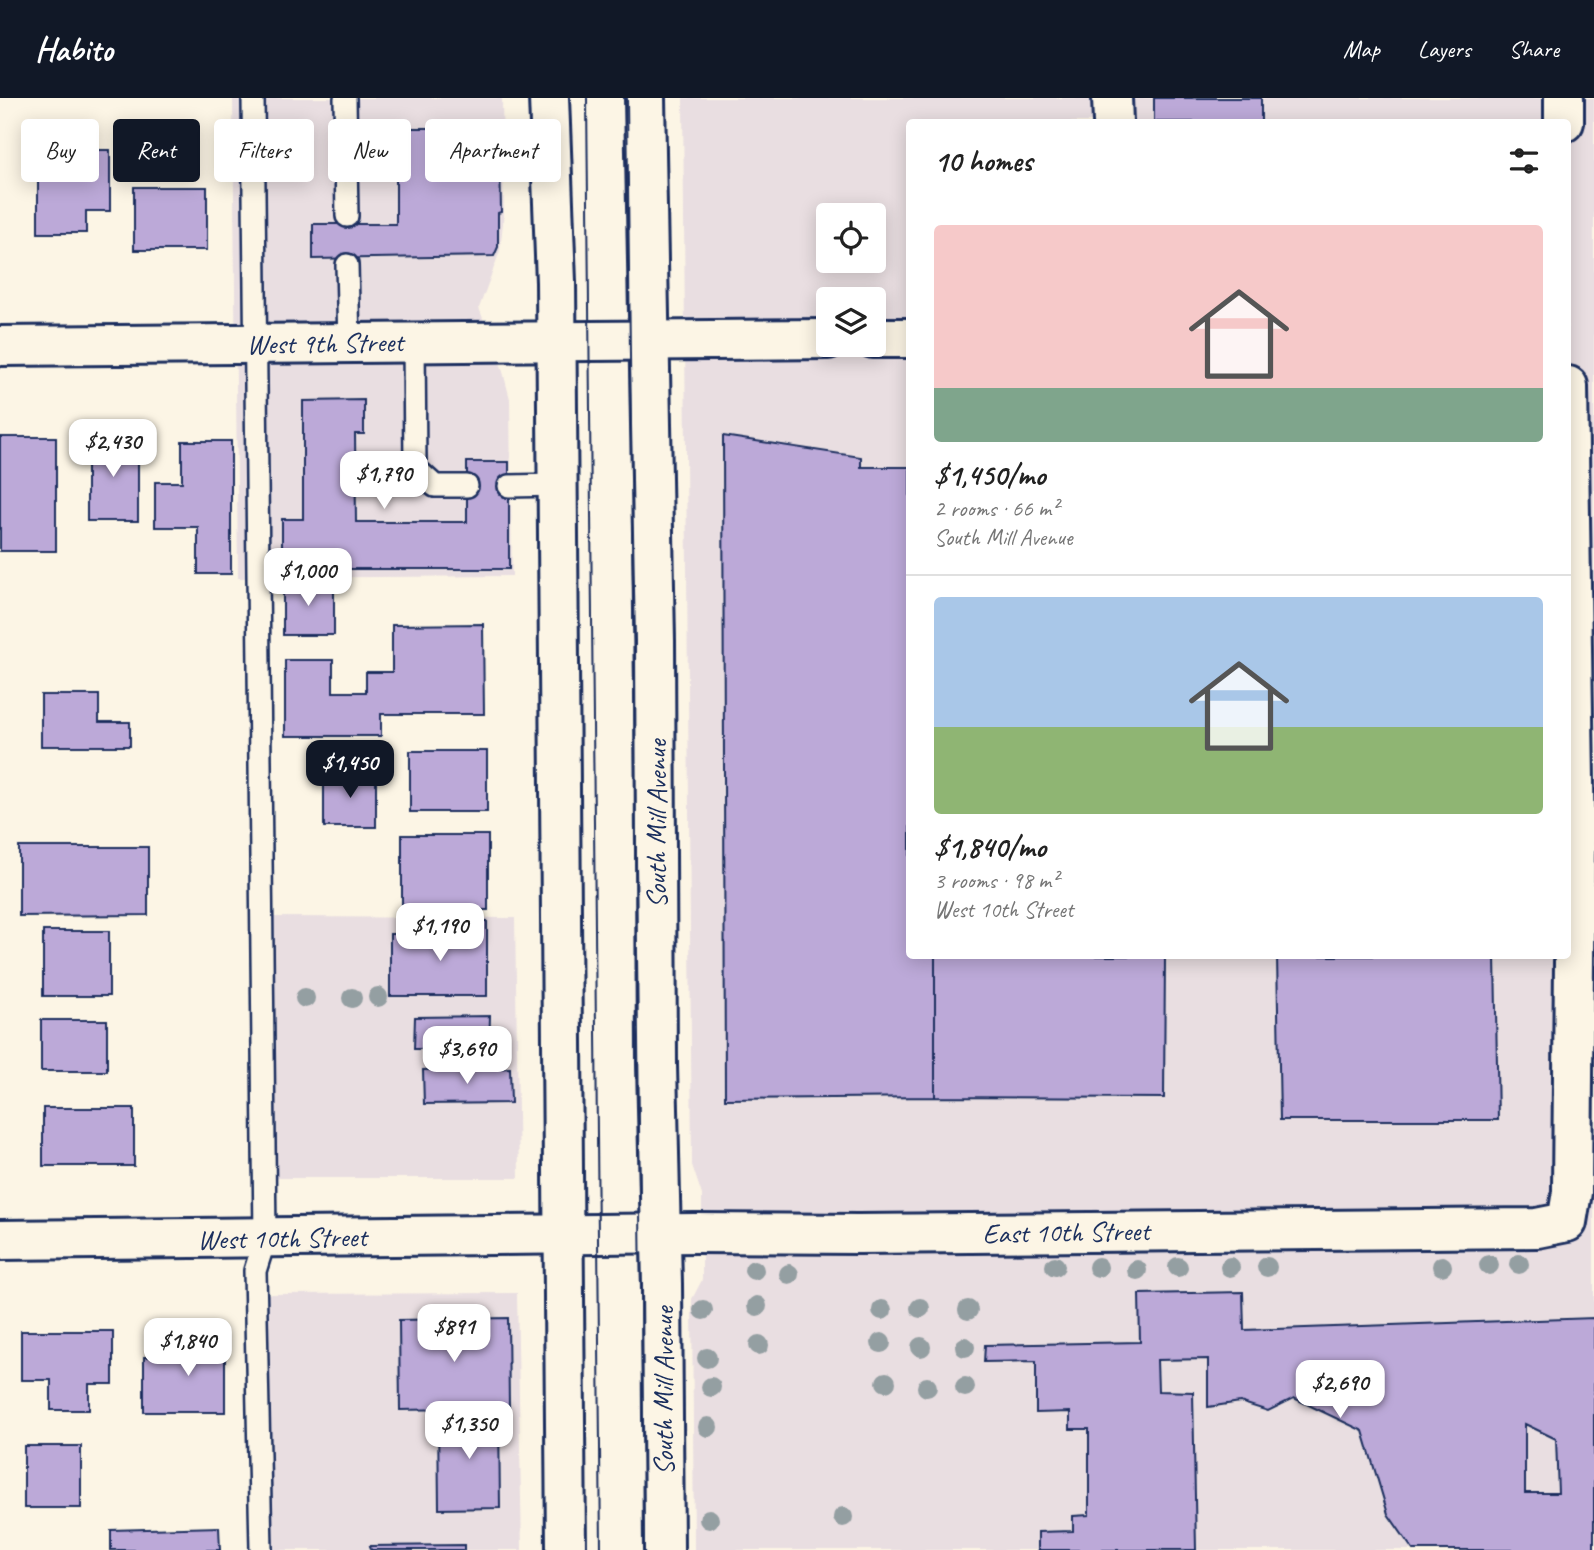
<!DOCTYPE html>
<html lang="en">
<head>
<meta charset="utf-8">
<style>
  body { margin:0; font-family:Caveat,sans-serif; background:#f2f2f2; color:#222; height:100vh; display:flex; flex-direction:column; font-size:26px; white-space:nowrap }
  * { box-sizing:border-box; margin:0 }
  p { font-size:23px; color:#767676 }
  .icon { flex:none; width:38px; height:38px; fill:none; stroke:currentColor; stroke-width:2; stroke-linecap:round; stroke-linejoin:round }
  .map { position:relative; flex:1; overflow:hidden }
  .drawer { position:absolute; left:906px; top:21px; width:665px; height:840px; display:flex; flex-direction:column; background:#fff; border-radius:7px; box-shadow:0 4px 18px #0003 }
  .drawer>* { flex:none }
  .banner { position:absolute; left:21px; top:21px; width:665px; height:63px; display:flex; gap:14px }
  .tools { position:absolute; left:816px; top:105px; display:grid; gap:14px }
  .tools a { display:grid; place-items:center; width:70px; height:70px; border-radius:7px; background:#fff; box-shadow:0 4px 18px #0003; font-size:35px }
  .price { position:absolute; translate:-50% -60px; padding:0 16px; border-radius:14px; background:#fff; color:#222; font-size:23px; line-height:46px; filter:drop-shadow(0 2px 4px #0008) }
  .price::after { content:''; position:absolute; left:50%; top:42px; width:21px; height:16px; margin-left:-10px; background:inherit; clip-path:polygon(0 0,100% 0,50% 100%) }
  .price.selected { background:#111827; color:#fff }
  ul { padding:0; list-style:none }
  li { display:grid; align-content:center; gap:14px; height:371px; padding:0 28px }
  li+li { border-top:2px solid #e0e0e0 }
  li span { display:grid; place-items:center; height:217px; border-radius:7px; color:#555 }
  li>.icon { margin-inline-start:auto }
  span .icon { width:126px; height:126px; fill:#fffc; stroke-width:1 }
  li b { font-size:30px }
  h2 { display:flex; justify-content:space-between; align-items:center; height:84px; padding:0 28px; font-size:30px }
  .pill { padding:0 24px; border-radius:7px; background:#fff; box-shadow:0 4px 18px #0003; font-size:24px; line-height:63px }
  .pill.selected { background:#111827; color:#fff }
  header { display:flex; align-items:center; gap:42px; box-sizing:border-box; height:98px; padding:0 35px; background:#111827; color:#fff }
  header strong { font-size:33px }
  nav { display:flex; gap:38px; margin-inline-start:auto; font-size:24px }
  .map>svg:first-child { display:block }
  .built { fill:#e9dee1; fill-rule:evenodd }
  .building { fill:#bca9d8; stroke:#1b2f5e; stroke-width:2; fill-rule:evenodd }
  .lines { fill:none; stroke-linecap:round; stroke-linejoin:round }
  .service-casing { stroke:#1b2f5e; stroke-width:26 }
  .minor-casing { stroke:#1b2f5e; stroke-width:44 }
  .primary-casing { stroke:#1b2f5e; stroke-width:44 }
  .service { stroke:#fcf5e5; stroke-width:21 }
  .minor { stroke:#fcf5e5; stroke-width:38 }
  .primary { stroke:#fcf5e5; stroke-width:38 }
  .tram { stroke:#1b2f5e; stroke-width:2 }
  .tree { fill:#949fa2 }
  .labels { text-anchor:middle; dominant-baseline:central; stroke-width:5; stroke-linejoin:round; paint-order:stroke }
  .street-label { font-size:28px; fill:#1b2f5e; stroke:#fcf5e5 }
</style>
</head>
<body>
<header>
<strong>Habito</strong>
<nav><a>Map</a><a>Layers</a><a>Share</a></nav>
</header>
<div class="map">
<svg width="1594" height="1452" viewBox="0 0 1594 1452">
  <rect width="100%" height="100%" fill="#fcf5e5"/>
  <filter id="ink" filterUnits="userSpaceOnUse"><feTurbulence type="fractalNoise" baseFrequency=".0143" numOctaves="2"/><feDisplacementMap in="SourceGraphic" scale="14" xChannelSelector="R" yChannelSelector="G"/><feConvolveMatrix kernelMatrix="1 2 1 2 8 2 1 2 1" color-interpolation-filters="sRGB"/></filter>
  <g filter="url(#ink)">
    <path class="built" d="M 233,0 L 502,0 L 504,115 L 500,153 L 479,210 L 502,270 L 510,301 L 512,478 L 238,480 Z
      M 683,0 L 1594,0 L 1594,1452 L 694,1452 L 692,1201 L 702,1182 L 702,1097 L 692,1067 ZM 910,24 L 1568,24 L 1568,858 L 910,858 ZM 828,117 L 873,117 L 873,163 L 828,163 ZM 828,201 L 873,201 L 873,247 L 828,247 Z
      M 266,819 L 515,820 L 519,1080 L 272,1080 Z
      M 517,1195 L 522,1452 L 271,1452 L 268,1196 Z"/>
    <path class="building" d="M 1154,0 L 1261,0 L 1261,24 L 1154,24 Z
      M 396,30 L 473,30 L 473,55 L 500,55 L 501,114 L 498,115 L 498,149 L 494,158 L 313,161 L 313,126 L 396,126 Z
      M 38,52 L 110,52 L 110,113 L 86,113 L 86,135 L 38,135 Z
      M 134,89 L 207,89 L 207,152 L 134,152 Z
      M 364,302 L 364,336 L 355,336 L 356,424 L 467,424 L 467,364 L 509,364 L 509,471 L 334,471 L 334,478 L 282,478 L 282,421 L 303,421 L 303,303 Z
      M 87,338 L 138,338 L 138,423 L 87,423 Z
      M 723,338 L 861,359 L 861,369 L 910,369 L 910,858 L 935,858 L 935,999 L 725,1001 Z
      M 0,339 L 56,339 L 56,453 L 0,453 Z
      M 182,343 L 231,343 L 231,476 L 198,476 L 198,429 L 155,429 L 155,384 L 182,384 Z
      M 283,484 L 334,484 L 334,537 L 283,537 Z
      M 483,526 L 484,616 L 381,616 L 381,638 L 285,638 L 285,562 L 333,562 L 333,594 L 366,594 L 366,574 L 392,574 L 392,527 Z
      M 41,597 L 99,597 L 99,624 L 130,624 L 130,648 L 41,648 Z
      M 410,653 L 487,653 L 487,714 L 410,714 Z
      M 324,675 L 376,675 L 376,729 L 324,729 Z
      M 402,737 L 488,737 L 488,812 L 402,812 Z
      M 19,749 L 148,749 L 148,817 L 19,818 Z
      M 460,823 L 487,823 L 487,898 L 390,898 L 390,836 L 460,836 Z
      M 43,833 L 109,833 L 109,898 L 43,898 Z
      M 935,858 L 1165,858 L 1164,1000 L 935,999 Z
      M 1277,858 L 1495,858 L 1498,1022 L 1280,1022 Z
      M 490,918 L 489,951 L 414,951 L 415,919 Z
      M 41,922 L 107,922 L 107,973 L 41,973 Z
      M 510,970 L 511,1005 L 424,1006 L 423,972 Z
      M 43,1010 L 134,1010 L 134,1068 L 43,1068 Z
      M 1243,1194 L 1244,1232 L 1594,1220 L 1594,1452 L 1413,1452 L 1388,1416 L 1363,1333 L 1294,1300 L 1268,1313 L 1240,1304 L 1208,1309 L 1208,1261 L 1157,1262 L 1158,1293 L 1193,1294 L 1196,1452 L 1038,1452 L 1038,1434 L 1073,1433 L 1073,1418 L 1089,1417 L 1089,1331 L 1070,1331 L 1070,1314 L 1036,1315 L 1036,1263 L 984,1264 L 985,1247 L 1140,1244 L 1139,1196 ZM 1525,1326 L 1556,1341 L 1558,1395 L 1525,1395 Z
      M 508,1220 L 509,1310 L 400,1312 L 399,1222 Z
      M 21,1233 L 113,1233 L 113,1286 L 89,1286 L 89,1312 L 51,1312 L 51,1282 L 21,1282 Z
      M 183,1237 L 225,1237 L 225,1314 L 144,1314 L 144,1259 L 183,1259 Z
      M 438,1316 L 499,1316 L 500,1410 L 439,1411 Z
      M 24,1348 L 81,1348 L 81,1410 L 24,1410 Z
      M 219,1429 L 220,1452 L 111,1452 L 111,1432 Z
      M 464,1447 L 464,1452 L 371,1452 L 370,1448 Z"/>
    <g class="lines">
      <defs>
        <path id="service" d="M 253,0 L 265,1141 L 255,1173 L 261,1452
          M 345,0 L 347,118
          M 347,167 L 349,245
          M 414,244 L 415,370 L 435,388 L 467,388
          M 509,388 L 558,387"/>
        <path id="minor" d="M 1112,0 L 1113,24
          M 1564,0 L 1564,24
          M 873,240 L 910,240
          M 0,248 L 828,241
          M 0,1142 L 696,1135 L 858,1136 L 1537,1130 L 1567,1124 L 1572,1094 L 1575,749 L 1568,288"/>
        <path id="primary" d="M 549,0 L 556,184 L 566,1452
          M 645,0 L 655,543 L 657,967 L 662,1186 L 664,1452"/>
      </defs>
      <use href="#service" class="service-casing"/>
      <use href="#minor" class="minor-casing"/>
      <use href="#primary" class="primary-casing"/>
      <use href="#service" class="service"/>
      <use href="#minor" class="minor"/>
      <use href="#primary" class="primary"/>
      <path class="tram" d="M 587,0 L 601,1452
        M 627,0 L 644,1452"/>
    </g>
    <g class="tree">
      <circle cx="378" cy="899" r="10"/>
      <circle cx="305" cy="900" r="10"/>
      <circle cx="352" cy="900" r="10"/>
      <circle cx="1519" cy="1166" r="10"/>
      <circle cx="1489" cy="1167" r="10"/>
      <circle cx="1055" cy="1168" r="10"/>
      <circle cx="1442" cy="1168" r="10"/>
      <circle cx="1098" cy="1169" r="10"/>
      <circle cx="1178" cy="1169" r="10"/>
      <circle cx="1230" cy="1169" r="10"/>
      <circle cx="1267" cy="1169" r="10"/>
      <circle cx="754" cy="1172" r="10"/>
      <circle cx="1137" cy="1172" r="10"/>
      <circle cx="789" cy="1176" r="10"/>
      <circle cx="757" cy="1208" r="10"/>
      <circle cx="920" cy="1210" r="10"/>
      <circle cx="703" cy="1212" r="10"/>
      <circle cx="882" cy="1212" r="10"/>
      <circle cx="968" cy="1212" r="10"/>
      <circle cx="881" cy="1245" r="10"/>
      <circle cx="759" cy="1247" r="10"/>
      <circle cx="921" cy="1249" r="10"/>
      <circle cx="965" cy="1249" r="10"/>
      <circle cx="707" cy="1260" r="10"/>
      <circle cx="886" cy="1284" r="10"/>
      <circle cx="711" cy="1289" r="10"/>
      <circle cx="927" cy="1289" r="10"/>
      <circle cx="965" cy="1289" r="10"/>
      <circle cx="708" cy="1329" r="10"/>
      <circle cx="843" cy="1419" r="10"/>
      <circle cx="709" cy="1421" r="10"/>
    </g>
  </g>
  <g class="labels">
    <g class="street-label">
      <text transform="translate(325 245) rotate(-1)">West 9th Street</text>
      <text transform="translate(656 726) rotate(-90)">South Mill Avenue</text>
      <text transform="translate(1066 1134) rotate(-1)">East 10th Street</text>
      <text transform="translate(282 1140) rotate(-1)">West 10th Street</text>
      <text transform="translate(663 1293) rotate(-90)">South Mill Avenue</text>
    </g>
  </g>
</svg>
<div class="tools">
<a><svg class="icon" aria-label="locate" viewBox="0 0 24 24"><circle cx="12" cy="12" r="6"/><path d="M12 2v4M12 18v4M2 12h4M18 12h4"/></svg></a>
<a><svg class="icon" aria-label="layers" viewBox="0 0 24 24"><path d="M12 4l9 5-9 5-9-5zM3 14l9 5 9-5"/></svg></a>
</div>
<b class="price" style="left:113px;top:381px">$2,430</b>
<b class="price" style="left:384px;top:413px">$1,790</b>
<b class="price" style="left:308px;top:510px">$1,000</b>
<b class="price selected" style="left:350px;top:702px">$1,450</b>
<b class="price" style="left:440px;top:865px">$1,190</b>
<b class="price" style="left:467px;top:988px">$3,690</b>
<b class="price" style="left:454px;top:1266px">$891</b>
<b class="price" style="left:188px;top:1280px">$1,840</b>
<b class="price" style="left:1340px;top:1322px">$2,690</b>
<b class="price" style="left:469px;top:1363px">$1,350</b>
<div class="banner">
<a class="pill">Buy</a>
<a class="pill selected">Rent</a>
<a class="pill">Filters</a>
<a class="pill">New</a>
<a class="pill">Apartment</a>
</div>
<section class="drawer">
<h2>10 homes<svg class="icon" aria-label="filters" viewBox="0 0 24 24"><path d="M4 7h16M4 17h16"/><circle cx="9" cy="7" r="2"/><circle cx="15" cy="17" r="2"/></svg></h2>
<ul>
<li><span style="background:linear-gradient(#f6c9c9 75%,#7fa58c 0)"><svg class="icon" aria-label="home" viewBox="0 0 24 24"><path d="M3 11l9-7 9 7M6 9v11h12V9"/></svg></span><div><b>$1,450/mo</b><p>2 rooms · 66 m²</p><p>South Mill Avenue</p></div></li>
<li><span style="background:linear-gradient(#a9c7e8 60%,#8fb573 0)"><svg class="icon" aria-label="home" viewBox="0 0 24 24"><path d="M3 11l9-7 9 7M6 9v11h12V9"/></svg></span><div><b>$1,840/mo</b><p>3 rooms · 98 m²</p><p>West 10th Street</p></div></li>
</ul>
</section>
</div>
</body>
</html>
